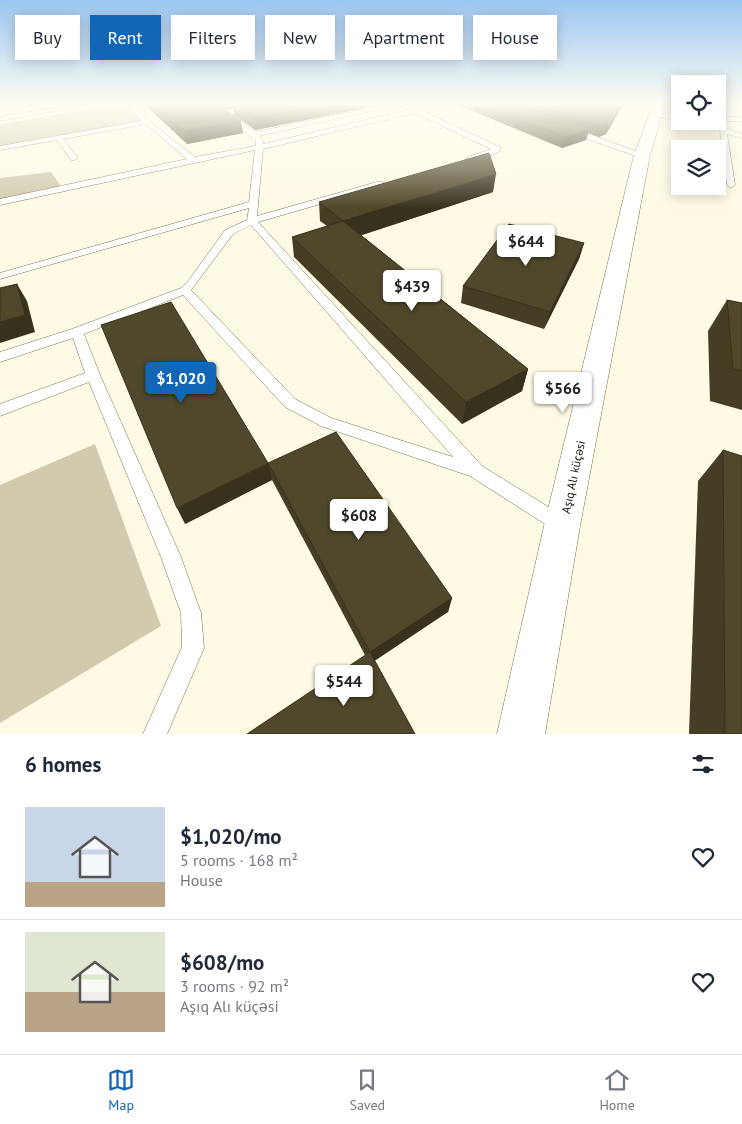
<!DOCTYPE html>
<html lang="en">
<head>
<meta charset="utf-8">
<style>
  body { margin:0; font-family:"PT Sans",sans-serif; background:#f6f6f7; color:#1f2937; height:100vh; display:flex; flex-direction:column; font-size:19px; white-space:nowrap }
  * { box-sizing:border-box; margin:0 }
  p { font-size:16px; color:#747a83 }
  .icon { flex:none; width:28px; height:28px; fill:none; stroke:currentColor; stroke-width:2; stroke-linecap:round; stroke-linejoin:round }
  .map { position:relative; height:734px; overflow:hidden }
  .drawer { display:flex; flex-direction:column; background:#fff; flex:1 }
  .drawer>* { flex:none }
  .guide { position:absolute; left:15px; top:15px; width:712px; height:45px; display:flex; gap:10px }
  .controls { position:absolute; left:671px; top:75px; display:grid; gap:10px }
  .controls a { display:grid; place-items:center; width:55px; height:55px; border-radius:0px; background:#fff; box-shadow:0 2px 12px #0003; font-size:25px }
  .price { position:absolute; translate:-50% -42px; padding:0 11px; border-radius:5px; background:#fff; color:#222; font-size:16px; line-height:32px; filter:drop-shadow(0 1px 2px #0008) }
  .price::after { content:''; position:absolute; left:50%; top:30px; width:15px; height:11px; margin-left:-8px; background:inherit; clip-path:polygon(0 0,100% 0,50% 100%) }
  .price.selected { background:#1167b5; color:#fff }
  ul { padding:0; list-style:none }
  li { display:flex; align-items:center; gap:15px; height:125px; padding:0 25px }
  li+li { border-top:1px solid #e0e1e3 }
  li span { display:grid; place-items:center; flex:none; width:140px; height:100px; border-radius:0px; color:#555 }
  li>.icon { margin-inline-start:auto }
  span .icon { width:60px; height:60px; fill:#fffc; stroke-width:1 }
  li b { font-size:21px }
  h2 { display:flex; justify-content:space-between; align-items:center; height:60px; padding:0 25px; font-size:21px }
  .tag { padding:0 18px; border-radius:0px; background:#fff; box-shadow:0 2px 12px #0003; font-size:18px; line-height:45px }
  .tag.selected { background:#1167b5; color:#fff }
  .tab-bar { display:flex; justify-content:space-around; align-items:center; height:70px; border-top:1px solid #e0e1e3; background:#fff; font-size:14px; color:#747a83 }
  .tab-bar a { display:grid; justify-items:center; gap:2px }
  .tab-bar .selected { color:#1167b5 }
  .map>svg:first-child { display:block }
  .green { fill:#d1caad }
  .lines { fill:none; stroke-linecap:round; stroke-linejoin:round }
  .lane-casing { stroke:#797151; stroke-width:1 }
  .street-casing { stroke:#797151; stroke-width:1 }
  .lane { fill:#fff; fill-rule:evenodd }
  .street { fill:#fff; fill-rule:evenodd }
  .wall { fill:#453e24 }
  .shaded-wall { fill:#38321d }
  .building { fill:#50482a; stroke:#38321d }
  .labels { text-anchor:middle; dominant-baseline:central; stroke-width:5; stroke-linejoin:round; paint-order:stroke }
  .street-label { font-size:12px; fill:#151206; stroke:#fff }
</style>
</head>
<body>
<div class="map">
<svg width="742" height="734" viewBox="0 0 742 734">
  <rect width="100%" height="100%" fill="#fffae4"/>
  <path class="green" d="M 113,105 L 126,105 L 143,121 L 0,148 L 0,124 Z
    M 51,172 L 61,186 L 0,199 L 0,178 Z
    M 95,444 L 161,626 L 0,723 L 0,485 Z"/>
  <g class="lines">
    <defs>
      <path id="lane" d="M 73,105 L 87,105 L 0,121 L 0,117 Z
        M 130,105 L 136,105 L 149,121 L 195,157 L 256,146 L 256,141 L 211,105 L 218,105 L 255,132 L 386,105 L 398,105 L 259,136 L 264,140 L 263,144 L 409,110 L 400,105 C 406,105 410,107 416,108 C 422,110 436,105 444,105 L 422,111 L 500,147 L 500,151 L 493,155 L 468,161 L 468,157 L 491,149 L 415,113 L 263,149 L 257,216 L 377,182 L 383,182 L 383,186 L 258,222 L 482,466 L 568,519 L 571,525 L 568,531 L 562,533 L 556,531 L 470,476 L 321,426 L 285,407 L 183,295 L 84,334 L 100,375 L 181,557 L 201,613 L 204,648 L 167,734 L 143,734 L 182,647 L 181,613 L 161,557 L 89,382 L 0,416 L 0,404 L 85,373 L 73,338 L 0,362 L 0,352 L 72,329 L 181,288 L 189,280 L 225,230 L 247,220 L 249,208 L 0,279 L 0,273 L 249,202 L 255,150 L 0,205 L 0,199 L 187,159 L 146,124 L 63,139 L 78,158 L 74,160 L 71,160 L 57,140 L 0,150 L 0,146 L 142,121 ZM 251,225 L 453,457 L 331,418 L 295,399 L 191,290 L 233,234 Z
        M 721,105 L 727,105 L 726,117 L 742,117 L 742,121 L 724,121 L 719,123 L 727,129 L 742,134 L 742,138 L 727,134 L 735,185 L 731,188 L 727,185 L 720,131 L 713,123 L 720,118 Z
        M 657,113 L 680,116 L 680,120 L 655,116 L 654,115 Z
        M 567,128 L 573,128 L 646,155 L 639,157 L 567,132 Z"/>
      <path id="street" d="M 653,105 L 665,105 L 650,155 L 580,526 L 545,734 L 497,734 L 544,526 L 634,155 Z"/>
    </defs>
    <use href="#lane" class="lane-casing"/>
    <use href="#street" class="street-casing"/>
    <use href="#lane" class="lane"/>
    <use href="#street" class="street"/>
  </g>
  <path class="wall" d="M 145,105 L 220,105 L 243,133 L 187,144 Z
    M 221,105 L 381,105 L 255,130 L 234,115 L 233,108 L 226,109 Z
    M 458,105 L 623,105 L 606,134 L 599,137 L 588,133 L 586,140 L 562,148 Z
    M 493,192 L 361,235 L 528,369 L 522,391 L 462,424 L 294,257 L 292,237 L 327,226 L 320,221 L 319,202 Z
    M 584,243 L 579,259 L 544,329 L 461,303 L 463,286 Z
    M 727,300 L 742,303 L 742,410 L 710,401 L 708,331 Z
    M 723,450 L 742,734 L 689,734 L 698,481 Z
    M 268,463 L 452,598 L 448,612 L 365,655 L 272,480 L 185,524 Z"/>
  <path class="shaded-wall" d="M 226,105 L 233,105 L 233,108 L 226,109 Z
    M 322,105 L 381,105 L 255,130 L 254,118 Z
    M 620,105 L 623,105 L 606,134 L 599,137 L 602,126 Z
    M 241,121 L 243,133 L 187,144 L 184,131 Z
    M 590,129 L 586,140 L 562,148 L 565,137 Z
    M 496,174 L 493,192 L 344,241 L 343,221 Z
    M 584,243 L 579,259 L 544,329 L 550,312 Z
    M 17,284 L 27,301 L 35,332 L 0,343 L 0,322 Z
    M 528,369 L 522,391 L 462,424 L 466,402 Z
    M 268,463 L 272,480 L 185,524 L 177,508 Z
    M 452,598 L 448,612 L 370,664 L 370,652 Z"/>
  <path class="building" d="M 154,105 L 220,105 L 241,121 L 184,131 Z
    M 235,105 L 322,105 L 254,118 Z
    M 484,105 L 518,105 L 590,129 L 565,137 Z
    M 539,105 L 620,105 L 610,123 L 602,126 Z
    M 489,153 L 496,174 L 343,221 L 319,202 Z
    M 343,221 L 528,369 L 466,402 L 292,237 Z
    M 509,224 L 584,243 L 550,312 L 463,286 Z
    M 17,284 L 25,315 L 0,322 L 0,288 Z
    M 727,300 L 742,303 L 742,371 L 733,369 Z
    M 171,302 L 268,463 L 177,508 L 101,325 Z
    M 336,432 L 452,598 L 370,652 L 268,463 Z
    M 723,450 L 742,456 L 742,734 L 725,734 Z
    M 370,652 L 415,734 L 247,734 Z"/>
  <linearGradient id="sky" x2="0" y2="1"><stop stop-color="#9bc6f1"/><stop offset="0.5" stop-color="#fffdf3"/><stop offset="1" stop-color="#fffdf3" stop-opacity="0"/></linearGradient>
  <rect width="742" height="208" fill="url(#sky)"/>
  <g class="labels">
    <g class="street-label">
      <text transform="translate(573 477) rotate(-78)">Aşıq Alı küçəsi</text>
    </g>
  </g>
</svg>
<div class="controls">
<a><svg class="icon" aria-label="locate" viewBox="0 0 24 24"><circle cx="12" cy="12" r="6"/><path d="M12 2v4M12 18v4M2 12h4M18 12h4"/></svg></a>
<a><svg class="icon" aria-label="layers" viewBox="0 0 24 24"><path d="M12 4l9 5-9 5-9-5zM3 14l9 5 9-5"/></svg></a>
</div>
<b class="price" style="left:526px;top:267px">$644</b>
<b class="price" style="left:412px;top:312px">$439</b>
<b class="price selected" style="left:181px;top:404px">$1,020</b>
<b class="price" style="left:563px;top:414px">$566</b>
<b class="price" style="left:359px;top:541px">$608</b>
<b class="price" style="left:344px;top:707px">$544</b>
<div class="guide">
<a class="tag">Buy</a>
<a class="tag selected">Rent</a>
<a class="tag">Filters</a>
<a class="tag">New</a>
<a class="tag">Apartment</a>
<a class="tag">House</a>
</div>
</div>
<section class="drawer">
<h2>6 homes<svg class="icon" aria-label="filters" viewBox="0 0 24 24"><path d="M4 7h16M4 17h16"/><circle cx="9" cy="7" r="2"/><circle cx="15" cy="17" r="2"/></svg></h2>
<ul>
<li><span style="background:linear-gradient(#c9d6e8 75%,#b9a48a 0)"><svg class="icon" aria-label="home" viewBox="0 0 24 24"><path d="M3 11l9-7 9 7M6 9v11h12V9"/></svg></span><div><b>$1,020/mo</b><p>5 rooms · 168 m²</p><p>House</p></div><svg class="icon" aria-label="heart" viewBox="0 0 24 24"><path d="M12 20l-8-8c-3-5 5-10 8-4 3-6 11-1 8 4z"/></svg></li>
<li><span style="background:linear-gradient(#dfe7d0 60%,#b9a48a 0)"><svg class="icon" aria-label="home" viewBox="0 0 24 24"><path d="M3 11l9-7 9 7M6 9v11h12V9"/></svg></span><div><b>$608/mo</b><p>3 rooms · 92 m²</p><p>Aşıq Alı küçəsi</p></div><svg class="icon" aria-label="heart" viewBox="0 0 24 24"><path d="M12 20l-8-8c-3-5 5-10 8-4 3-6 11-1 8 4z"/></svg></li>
</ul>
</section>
<nav class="tab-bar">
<a class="selected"><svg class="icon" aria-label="map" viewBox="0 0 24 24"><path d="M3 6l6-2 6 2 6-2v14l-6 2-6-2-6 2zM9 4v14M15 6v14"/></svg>Map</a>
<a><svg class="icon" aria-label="saved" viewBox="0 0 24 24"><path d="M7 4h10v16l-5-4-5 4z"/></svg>Saved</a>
<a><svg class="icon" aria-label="home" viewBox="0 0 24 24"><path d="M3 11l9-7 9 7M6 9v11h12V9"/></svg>Home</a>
</nav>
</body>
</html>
